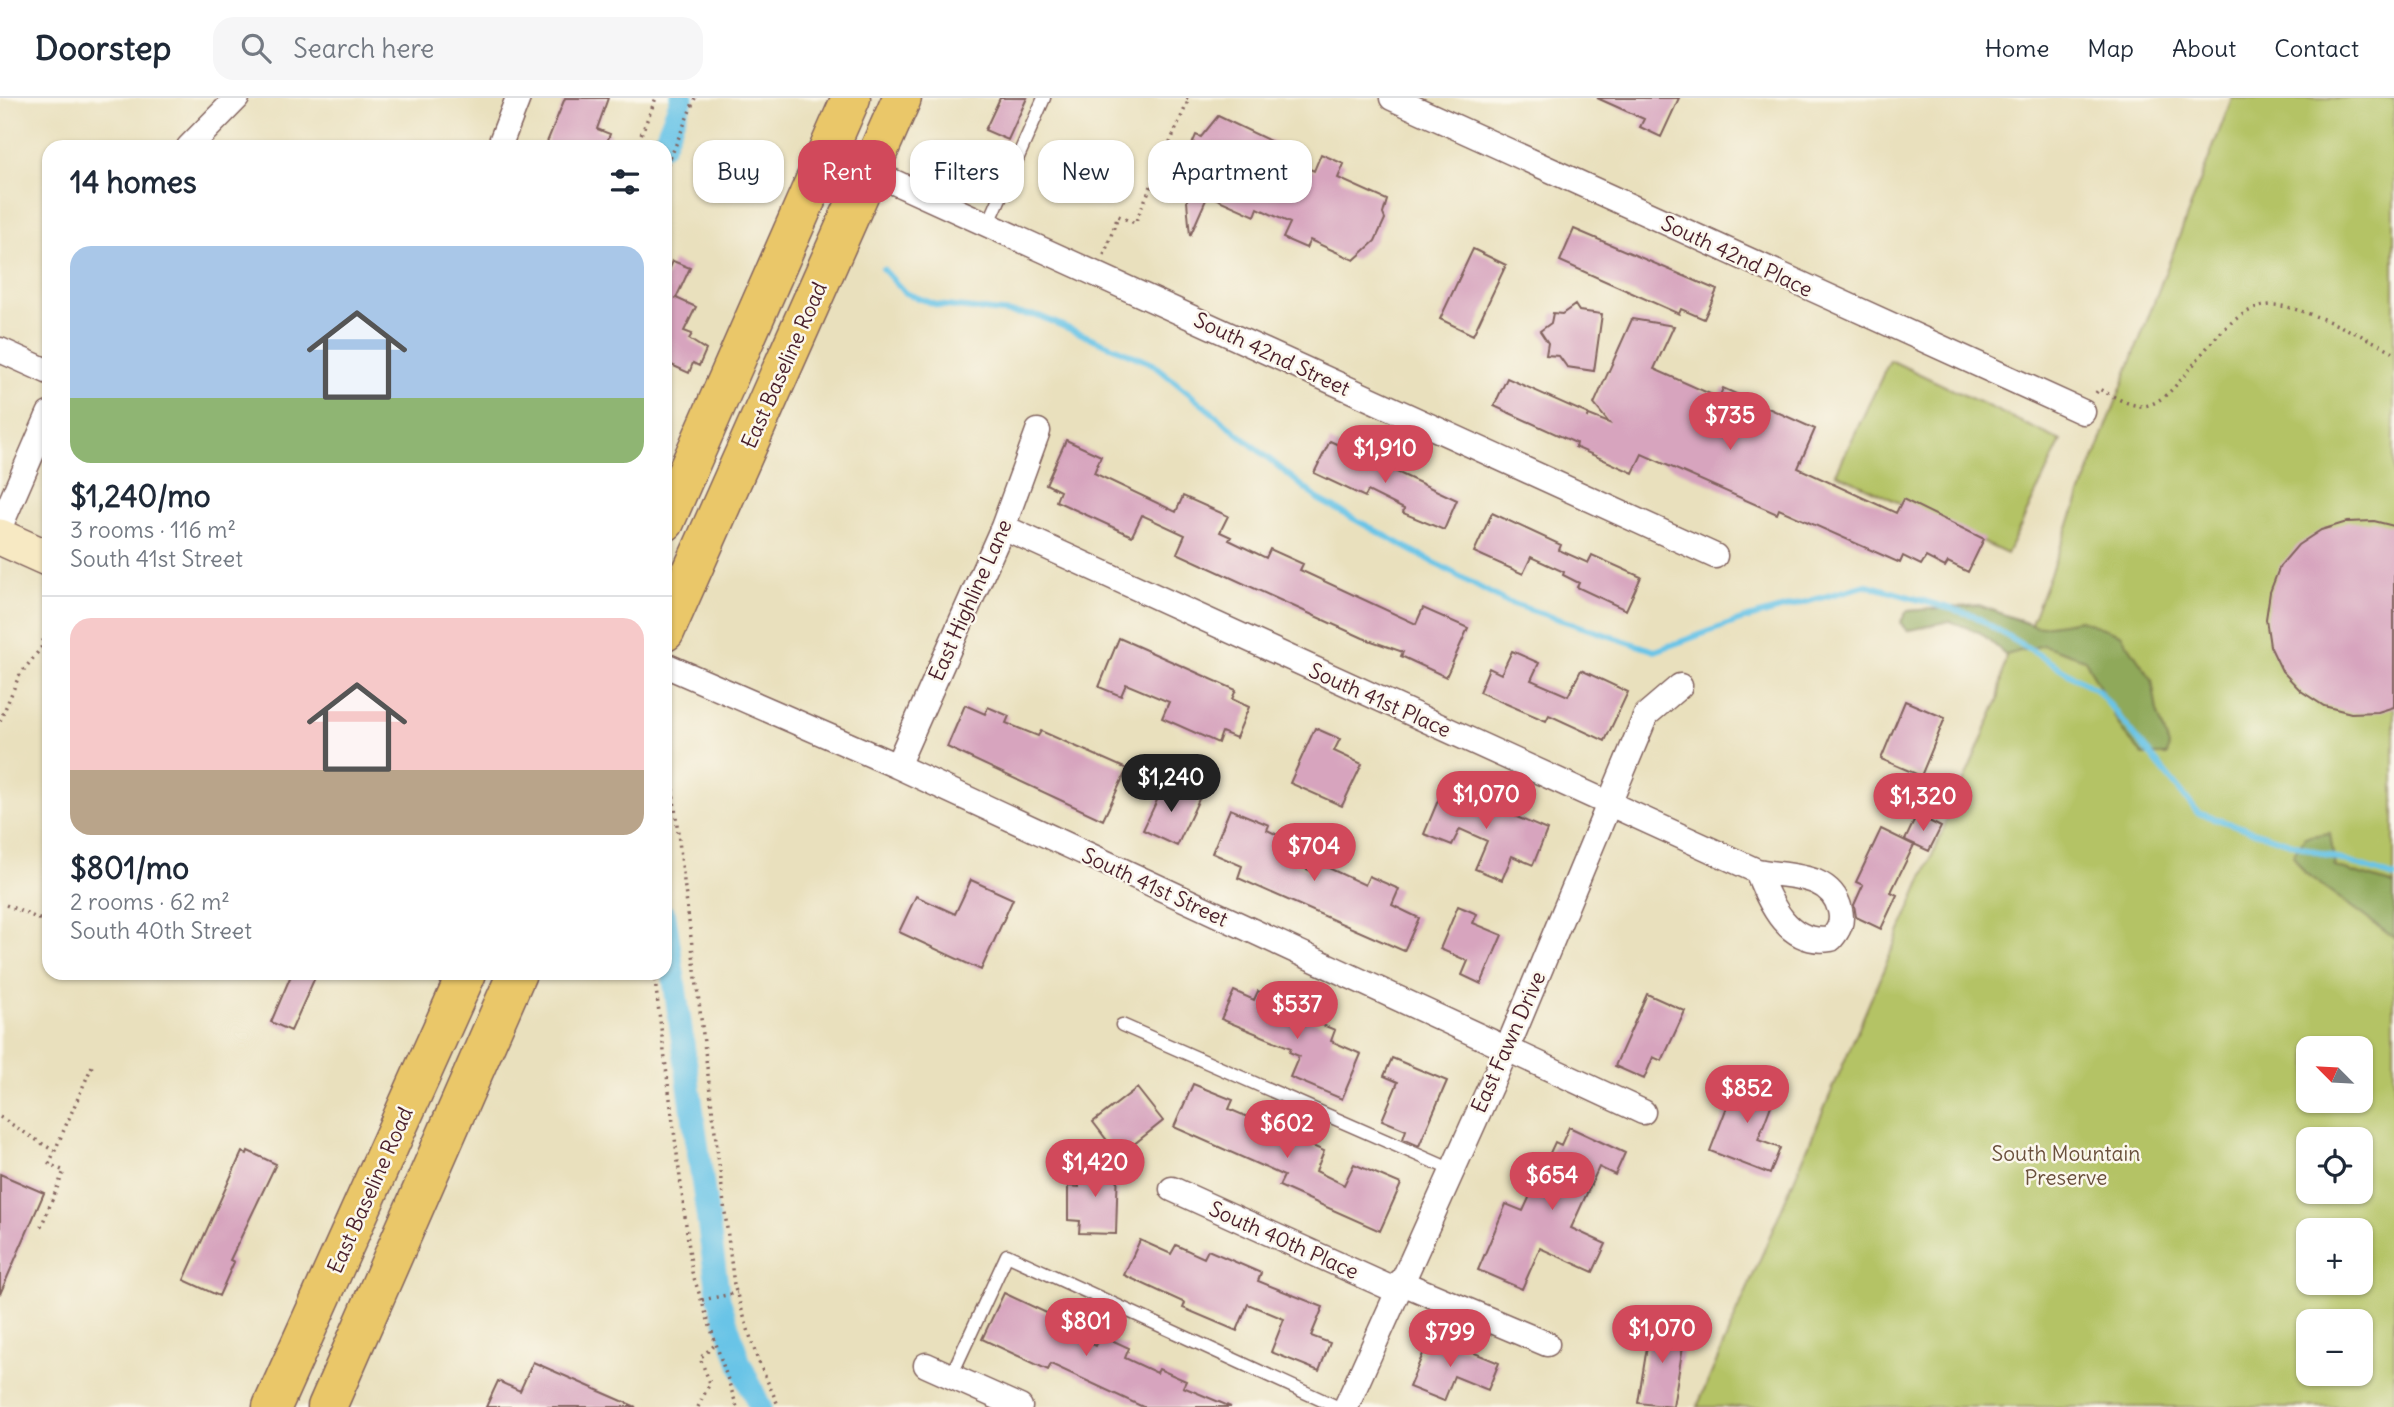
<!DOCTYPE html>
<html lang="en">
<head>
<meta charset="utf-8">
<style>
  body { margin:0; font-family:Delius,sans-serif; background:#f6f6f7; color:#1f2937; height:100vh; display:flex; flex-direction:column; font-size:26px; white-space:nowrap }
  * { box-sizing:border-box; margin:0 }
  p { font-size:23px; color:#747a83 }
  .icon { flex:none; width:38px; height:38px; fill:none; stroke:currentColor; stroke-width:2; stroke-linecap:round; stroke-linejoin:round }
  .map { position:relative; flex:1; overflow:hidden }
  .panel { position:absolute; left:42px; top:42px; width:630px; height:840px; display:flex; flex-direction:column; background:#fff; border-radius:21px; box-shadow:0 2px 5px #0004 }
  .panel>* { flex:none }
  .hud { position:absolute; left:693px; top:42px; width:665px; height:63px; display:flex; gap:14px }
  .needle { width:46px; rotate:294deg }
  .fabs { position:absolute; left:2296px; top:938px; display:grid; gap:14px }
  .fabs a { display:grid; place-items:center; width:77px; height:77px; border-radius:14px; background:#fff; box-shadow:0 2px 5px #0004; font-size:35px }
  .price { position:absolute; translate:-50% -60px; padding:0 16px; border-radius:24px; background:#d1495b; color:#fff; font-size:23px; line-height:46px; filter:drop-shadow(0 2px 4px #0008) }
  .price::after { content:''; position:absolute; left:50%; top:42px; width:21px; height:16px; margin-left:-10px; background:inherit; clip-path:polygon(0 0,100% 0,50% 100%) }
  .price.selected { background:#222; color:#fff }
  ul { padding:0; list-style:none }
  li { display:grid; align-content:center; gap:14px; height:371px; padding:0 28px }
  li+li { border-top:2px solid #e0e1e3 }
  li span { display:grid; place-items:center; height:217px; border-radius:21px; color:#555 }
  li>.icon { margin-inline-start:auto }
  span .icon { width:126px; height:126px; fill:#fffc; stroke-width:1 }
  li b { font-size:30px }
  h2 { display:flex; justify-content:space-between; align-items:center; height:84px; padding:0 28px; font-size:30px }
  .tag { padding:0 24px; border-radius:21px; background:#fff; box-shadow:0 2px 5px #0004; font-size:24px; line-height:63px }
  .tag.selected { background:#d1495b; color:#fff }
  header { display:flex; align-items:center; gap:42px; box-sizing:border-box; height:98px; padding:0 35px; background:#fff; border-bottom:2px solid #e0e1e3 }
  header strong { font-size:33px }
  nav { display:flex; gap:38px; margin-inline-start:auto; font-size:24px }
  .search { width:490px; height:63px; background:#f6f6f7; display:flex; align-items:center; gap:18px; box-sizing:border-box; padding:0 24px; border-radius:21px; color:#747a83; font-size:26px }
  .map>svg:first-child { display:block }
  .green { fill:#b4c365; stroke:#7f7148; stroke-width:2; fill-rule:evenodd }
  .forest { fill:#8fa95a; stroke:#6c6442; stroke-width:2 }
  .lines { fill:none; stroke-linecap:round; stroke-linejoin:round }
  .stream { stroke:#69c4e7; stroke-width:6 }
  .canal { stroke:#69c4e7; stroke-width:23 }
  .building { fill:#d7a4be }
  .service-casing { stroke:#82635e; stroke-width:15 }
  .minor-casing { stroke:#82635e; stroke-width:27 }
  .secondary-casing { stroke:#82635e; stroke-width:38 }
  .primary-casing { stroke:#82635e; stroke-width:41 }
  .path { stroke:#82635e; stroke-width:3.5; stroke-dasharray:2 5; stroke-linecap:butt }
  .service { stroke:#fff; stroke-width:12 }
  .minor { stroke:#fff; stroke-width:24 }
  .secondary { stroke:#f7e9c3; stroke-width:35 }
  .primary { stroke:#eac769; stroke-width:38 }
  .labels { text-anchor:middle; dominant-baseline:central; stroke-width:5; stroke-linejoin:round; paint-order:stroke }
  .street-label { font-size:21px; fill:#4a1f2b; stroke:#fbf7ec }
  .park-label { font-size:21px; fill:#6a503c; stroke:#fbf7ec }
</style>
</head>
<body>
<header>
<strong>Doorstep</strong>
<div class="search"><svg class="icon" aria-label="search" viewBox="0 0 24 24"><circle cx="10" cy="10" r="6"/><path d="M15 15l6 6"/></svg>Search here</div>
<nav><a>Home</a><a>Map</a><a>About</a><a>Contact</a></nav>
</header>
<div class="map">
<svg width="2394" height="1309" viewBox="0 0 2394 1309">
  <rect width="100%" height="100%" fill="#fbf7ec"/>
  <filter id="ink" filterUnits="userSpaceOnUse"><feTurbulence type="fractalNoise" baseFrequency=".0143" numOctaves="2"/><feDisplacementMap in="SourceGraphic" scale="14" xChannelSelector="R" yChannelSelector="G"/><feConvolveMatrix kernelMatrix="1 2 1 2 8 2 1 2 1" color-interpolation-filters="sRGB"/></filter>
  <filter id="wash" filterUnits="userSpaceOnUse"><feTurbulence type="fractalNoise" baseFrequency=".00686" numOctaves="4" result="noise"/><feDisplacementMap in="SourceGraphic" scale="28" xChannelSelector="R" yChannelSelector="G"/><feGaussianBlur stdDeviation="1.57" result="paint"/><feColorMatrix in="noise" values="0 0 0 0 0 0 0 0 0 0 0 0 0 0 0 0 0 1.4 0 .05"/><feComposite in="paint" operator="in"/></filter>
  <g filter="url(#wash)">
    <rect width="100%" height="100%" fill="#e9e0bd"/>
    <path class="green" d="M 2232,0 L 2394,0 L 2394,1309 L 1697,1309 L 1998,603 L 2006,557 L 2021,552 ZM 2308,950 L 2361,950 L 2361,1003 L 2308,1003 ZM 2308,1041 L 2361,1041 L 2361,1094 L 2308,1094 ZM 2308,1132 L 2361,1132 L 2361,1185 L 2308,1185 ZM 2308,1223 L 2361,1223 L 2361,1276 L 2308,1276 Z
      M 1890,262 L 2061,343 L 2007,456 L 1836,375 Z"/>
    <path class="forest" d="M 1979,507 L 2037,529 L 2080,522 L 2121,536 L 2152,582 L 2157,613 L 2169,648 L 2167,657 L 2143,657 L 2122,633 L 2085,561 L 2043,547 L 2006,557 L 1981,535 L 1950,523 L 1907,533 L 1900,525 L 1907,513 Z
      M 2330,735 L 2335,769 L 2394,787 L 2394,840 L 2305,775 L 2293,757 L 2305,739 Z"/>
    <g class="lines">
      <path class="stream" d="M 883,171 L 905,195 L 937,207 L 1039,218 L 1153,266 L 1318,401 L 1504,503 L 1655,553 L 1741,522 L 1867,487 L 1973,517 L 2098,593 L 2198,715 L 2394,779"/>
      <path class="canal" d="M 663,47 L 682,0
        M 665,818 L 719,1201 L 739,1263 L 760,1309"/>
    </g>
    <g id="blocks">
      <path class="building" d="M 565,0 L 608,0 L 597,31 L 610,36 L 605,49 L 545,49 Z
        M 1000,0 L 1027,0 L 1008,42 L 985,32 Z
        M 1597,0 L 1679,0 L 1661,39 L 1640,29 L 1644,21 Z
        M 1218,18 L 1287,51 L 1283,59 L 1314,73 L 1321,56 L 1344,66 L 1338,80 L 1387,102 L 1383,116 L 1385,121 L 1375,143 L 1354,162 L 1310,142 L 1306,150 L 1283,140 L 1290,125 L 1258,110 L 1255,118 L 1208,97 L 1190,138 L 1187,103 L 1190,65 L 1185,63 L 1196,37 L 1201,39 Z
        M 1574,131 L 1717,192 L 1704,221 L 1681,211 L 1679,216 L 1560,163 Z
        M 1473,151 L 1506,167 L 1473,237 L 1440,221 Z
        M 673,163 L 690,170 L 676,200 L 696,209 L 684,233 L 692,236 L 689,241 L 706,252 L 699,268 L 693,265 L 689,275 L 665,264 L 665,181 Z
        M 1575,207 L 1579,213 L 1602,216 L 1594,273 L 1567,269 L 1559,258 L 1546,257 L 1548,245 L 1540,233 L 1551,225 L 1553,215 L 1562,216 Z
        M 1632,221 L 1674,228 L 1654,271 L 1719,300 L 1723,290 L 1815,331 L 1798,370 L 1896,415 L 1903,401 L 1984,441 L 1968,474 L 1948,464 L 1945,469 L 1926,459 L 1921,467 L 1903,458 L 1900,465 L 1779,411 L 1777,416 L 1642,356 L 1633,375 L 1575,349 L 1576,345 L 1494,308 L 1507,280 L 1588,316 L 1587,320 L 1589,317 L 1609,325 L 1594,306 Z
        M 1066,342 L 1101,358 L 1094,375 L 1176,414 L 1183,398 L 1228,418 L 1220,434 L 1231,439 L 1229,442 L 1266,460 L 1270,451 L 1303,466 L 1300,472 L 1416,526 L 1423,510 L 1468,530 L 1446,579 L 1401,558 L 1403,554 L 1363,540 L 1177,455 L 1185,437 L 1142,417 L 1132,438 L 1056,403 L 1060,393 L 1046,386 Z
        M 1330,343 L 1457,402 L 1444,432 L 1403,415 L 1404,411 L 1368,393 L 1365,399 L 1314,375 Z
        M 1492,415 L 1561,447 L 1559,452 L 1588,465 L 1592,457 L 1641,479 L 1626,512 L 1577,489 L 1579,485 L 1563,477 L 1564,474 L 1531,459 L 1523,476 L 1474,454 Z
        M 2374,423 L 2394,428 L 2394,609 L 2378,614 L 2351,615 L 2324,608 L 2301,593 L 2282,573 L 2270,548 L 2266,521 L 2270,494 L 2280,468 L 2298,447 L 2321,432 L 2347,424 Z
        M 1119,540 L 1236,592 L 1232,601 L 1249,609 L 1236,640 L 1222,634 L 1218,645 L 1162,620 L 1169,604 L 1126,586 L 1121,598 L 1099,589 Z
        M 1512,553 L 1539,565 L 1531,582 L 1568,598 L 1581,572 L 1628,594 L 1605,643 L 1549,617 L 1546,623 L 1479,594 L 1489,570 L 1501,576 Z
        M 1905,603 L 1945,620 L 1921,678 L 1881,661 Z
        M 965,607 L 985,616 L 988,609 L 1009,618 L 1006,625 L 1038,638 L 1041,633 L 1127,671 L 1103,722 L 947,649 Z
        M 1315,630 L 1340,641 L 1334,653 L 1362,666 L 1342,708 L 1290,685 Z
        M 1166,683 L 1200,699 L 1177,748 L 1143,732 Z
        M 1444,688 L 1547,732 L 1533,767 L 1512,758 L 1502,782 L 1475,771 L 1487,743 L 1460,731 L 1452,747 L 1424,736 Z
        M 1230,711 L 1269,727 L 1267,732 L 1282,739 L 1275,756 L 1313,774 L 1318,765 L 1365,787 L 1369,778 L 1399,791 L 1392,807 L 1419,820 L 1404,853 L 1238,780 L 1242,768 L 1212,755 Z
        M 1917,717 L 1941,729 L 1929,753 L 1905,742 Z
        M 1881,731 L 1914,747 L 1891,794 L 1897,797 L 1881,831 L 1856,819 L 1854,807 L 1863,787 L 1856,784 Z
        M 971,782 L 1013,801 L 981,872 L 899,834 L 916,798 L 955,816 Z
        M 1458,808 L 1477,816 L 1473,825 L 1502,837 L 1481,886 L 1462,877 L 1468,863 L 1440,851 Z
        M 292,875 L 317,875 L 291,933 L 271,924 Z
        M 1234,893 L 1254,902 L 1258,893 L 1284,904 L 1281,910 L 1335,932 L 1331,943 L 1361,956 L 1342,1001 L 1290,979 L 1299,958 L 1289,954 L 1291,950 L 1221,921 Z
        M 1647,896 L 1685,913 L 1662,963 L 1653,959 L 1644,981 L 1615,968 Z
        M 1392,960 L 1447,983 L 1419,1048 L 1403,1041 L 1406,1032 L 1382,1022 L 1398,984 L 1384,978 Z
        M 1740,975 L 1778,989 L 1758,1042 L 1780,1050 L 1770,1076 L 1710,1053 Z
        M 1193,986 L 1233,1002 L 1229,1011 L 1250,1020 L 1247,1027 L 1297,1048 L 1299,1042 L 1324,1053 L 1316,1073 L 1344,1087 L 1354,1066 L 1401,1086 L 1380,1133 L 1279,1088 L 1284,1078 L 1174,1029 Z
        M 1137,990 L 1163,1023 L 1119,1058 L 1093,1024 Z
        M 1569,1029 L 1625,1055 L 1615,1077 L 1599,1069 L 1571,1130 L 1606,1146 L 1593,1174 L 1540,1150 L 1522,1191 L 1478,1172 L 1506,1106 L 1523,1113 L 1555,1044 L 1561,1047 Z
        M 248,1053 L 276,1066 L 230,1162 L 234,1164 L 219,1198 L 184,1182 L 242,1054 L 247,1056 Z
        M 1079,1065 L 1118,1066 L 1116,1136 L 1079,1135 L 1080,1123 L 1068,1122 L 1068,1088 L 1079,1089 Z
        M 0,1076 L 44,1095 L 0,1196 Z
        M 1140,1142 L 1171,1156 L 1176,1147 L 1204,1160 L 1208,1152 L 1261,1175 L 1258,1183 L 1323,1209 L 1311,1238 L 1330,1245 L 1319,1273 L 1271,1254 L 1284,1221 L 1248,1206 L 1237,1233 L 1183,1210 L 1185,1205 L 1124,1177 Z
        M 1004,1195 L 1070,1226 L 1066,1234 L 1096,1248 L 1101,1237 L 1129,1250 L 1125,1260 L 1157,1275 L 1159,1271 L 1186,1283 L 1183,1289 L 1231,1309 L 1143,1309 L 1051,1266 L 1048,1272 L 982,1241 Z
        M 1651,1224 L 1686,1230 L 1673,1309 L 1638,1305 Z
        M 1431,1237 L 1499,1265 L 1488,1292 L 1454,1278 L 1444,1303 L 1409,1289 Z
        M 533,1264 L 636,1309 L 486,1309 L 498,1283 L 520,1293 Z"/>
    </g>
  </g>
  <g filter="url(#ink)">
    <use href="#blocks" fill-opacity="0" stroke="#82635e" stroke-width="2"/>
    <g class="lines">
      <defs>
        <path id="service" d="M 988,127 L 1044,0
          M 1122,927 L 1450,1071
          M 951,1278 L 1007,1157 L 1337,1309"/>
        <path id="minor" d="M 1392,0 L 2083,314
          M 189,49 L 237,0
          M 499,49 L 518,0
          M 828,54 L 1715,458
          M 0,252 L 49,274
          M 0,429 L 49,316
          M 1003,429 L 1757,773 C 1786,779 1831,774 1840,812 C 1843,824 1839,832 1831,841 C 1788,848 1771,807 1757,773
          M 665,567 L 897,668 L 1643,1014
          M 897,668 L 1003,429 L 1038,333
          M 1172,1091 L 1397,1193
          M 1400,1184 L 1547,1246
          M 926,1267 L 1020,1309
          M 1346,1309 L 1507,951 L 1646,617 L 1680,588"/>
        <path id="secondary" d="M 0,439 L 49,461"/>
        <path id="primary" d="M 665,424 L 851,0
          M 665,534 L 902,0
          M 272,1309 L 467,875
          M 327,1309 L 517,875"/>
      </defs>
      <use href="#service" class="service-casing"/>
      <use href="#minor" class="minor-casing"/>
      <use href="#secondary" class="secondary-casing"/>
      <use href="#primary" class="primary-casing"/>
      <path class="path" d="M 636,49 L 656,0
        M 665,73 L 695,0
        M 1104,157 L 1118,118 L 1135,125 L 1189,1 L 1186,0
        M 2096,295 L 2099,291 C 2111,297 2130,309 2144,308 C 2184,303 2213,212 2270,207 C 2295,205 2370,241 2394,254
        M 0,623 L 19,578 L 41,550 L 49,523
        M 665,657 L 671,678 L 734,1187 L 757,1260 L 779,1309
        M 6,807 L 49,825
        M 654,875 L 692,1174 L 737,1309
        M 0,1019 L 54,1053
        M 41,1129 L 64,1073 L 49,1066 L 92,968
        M 702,1202 L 737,1195
        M 698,1309 L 710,1285 L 700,1260 L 716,1246"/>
      <use href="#service" class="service"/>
      <use href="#minor" class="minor"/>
      <use href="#secondary" class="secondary"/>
      <use href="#primary" class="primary"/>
    </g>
  </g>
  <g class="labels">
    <g class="street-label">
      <text transform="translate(1737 158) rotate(25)">South 42nd Place</text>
      <text transform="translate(1272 256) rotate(25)">South 42nd Street</text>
      <text transform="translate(784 267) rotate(-66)">East Baseline Road</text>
      <text transform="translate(970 502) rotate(-66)">East Highline Lane</text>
      <text transform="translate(1380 602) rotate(24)">South 41st Place</text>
      <text transform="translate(1155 789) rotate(25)">South 41st Street</text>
      <text transform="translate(1508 944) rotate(-66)">East Fawn Drive</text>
      <text transform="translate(370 1092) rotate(-66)">East Baseline Road</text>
      <text transform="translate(1284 1142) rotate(24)">South 40th Place</text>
    </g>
    <g class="park-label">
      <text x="2066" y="1055">South Mountain<tspan x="2066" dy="24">Preserve</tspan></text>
    </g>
  </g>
</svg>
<div class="fabs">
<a><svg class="needle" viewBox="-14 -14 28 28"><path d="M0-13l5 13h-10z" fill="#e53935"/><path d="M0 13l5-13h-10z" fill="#747a83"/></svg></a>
<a><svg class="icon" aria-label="locate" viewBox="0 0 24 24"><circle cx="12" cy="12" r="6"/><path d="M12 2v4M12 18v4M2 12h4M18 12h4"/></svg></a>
<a>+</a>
<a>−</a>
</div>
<b class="price" style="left:1730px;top:354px">$735</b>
<b class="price" style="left:1385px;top:387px">$1,910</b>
<b class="price selected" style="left:1171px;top:716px">$1,240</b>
<b class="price" style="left:1486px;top:733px">$1,070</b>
<b class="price" style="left:1923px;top:735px">$1,320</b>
<b class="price" style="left:1314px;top:785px">$704</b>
<b class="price" style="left:1297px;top:943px">$537</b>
<b class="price" style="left:1747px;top:1027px">$852</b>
<b class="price" style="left:1287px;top:1062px">$602</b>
<b class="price" style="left:1095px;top:1101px">$1,420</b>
<b class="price" style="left:1552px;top:1114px">$654</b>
<b class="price" style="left:1086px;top:1260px">$801</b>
<b class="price" style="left:1662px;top:1267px">$1,070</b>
<b class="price" style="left:1450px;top:1271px">$799</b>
<div class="hud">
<a class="tag">Buy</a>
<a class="tag selected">Rent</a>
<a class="tag">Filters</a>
<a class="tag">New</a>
<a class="tag">Apartment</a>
</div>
<section class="panel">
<h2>14 homes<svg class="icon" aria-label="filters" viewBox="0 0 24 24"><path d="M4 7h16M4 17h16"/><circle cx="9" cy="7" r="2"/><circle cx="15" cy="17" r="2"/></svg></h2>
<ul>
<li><span style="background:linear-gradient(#a9c7e8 70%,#8fb573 0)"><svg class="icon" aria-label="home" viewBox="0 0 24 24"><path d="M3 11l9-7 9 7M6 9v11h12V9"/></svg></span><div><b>$1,240/mo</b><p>3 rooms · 116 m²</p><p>South 41st Street</p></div></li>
<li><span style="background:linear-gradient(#f6c9c9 70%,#b9a48a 0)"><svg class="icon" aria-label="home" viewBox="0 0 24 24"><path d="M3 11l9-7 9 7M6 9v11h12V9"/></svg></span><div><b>$801/mo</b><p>2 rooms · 62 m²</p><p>South 40th Street</p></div></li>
</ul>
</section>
</div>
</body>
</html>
